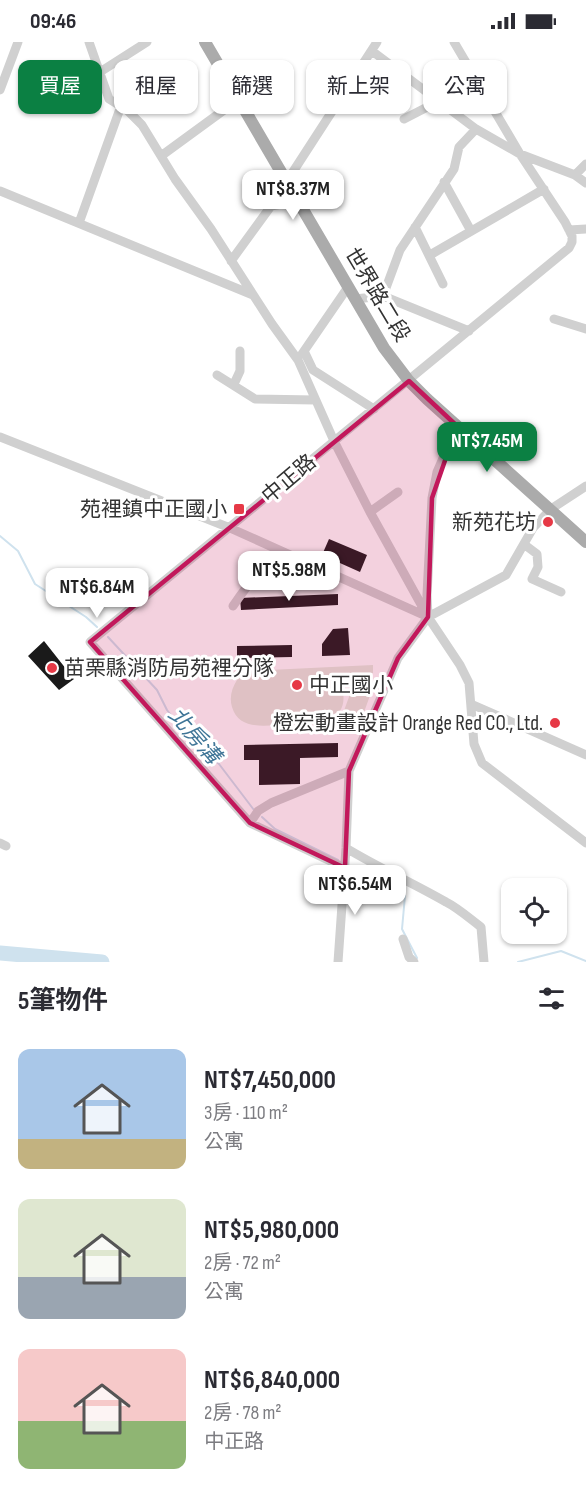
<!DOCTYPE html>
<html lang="zh-TW">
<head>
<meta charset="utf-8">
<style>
  body { margin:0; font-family:"Sofia Sans Condensed","Noto Sans TC",sans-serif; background:#f7f7f7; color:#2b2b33; height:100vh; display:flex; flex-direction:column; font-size:22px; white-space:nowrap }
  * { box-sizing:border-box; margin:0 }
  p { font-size:20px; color:#7c7c81 }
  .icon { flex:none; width:33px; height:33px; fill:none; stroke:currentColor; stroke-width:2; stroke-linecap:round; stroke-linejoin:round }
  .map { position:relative; height:920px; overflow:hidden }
  .details { display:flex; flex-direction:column; background:#fff; flex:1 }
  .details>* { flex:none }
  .hud { position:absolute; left:18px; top:18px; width:550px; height:54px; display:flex; gap:12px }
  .tools { position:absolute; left:501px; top:836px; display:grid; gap:12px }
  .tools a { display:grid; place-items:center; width:66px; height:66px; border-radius:12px; background:#fff; box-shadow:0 2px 4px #0004; font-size:30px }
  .price { position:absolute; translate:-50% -51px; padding:0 14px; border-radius:12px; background:#fff; color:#222; font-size:20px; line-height:39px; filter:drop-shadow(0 2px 3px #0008) }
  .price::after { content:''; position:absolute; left:50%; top:36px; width:18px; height:14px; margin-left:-9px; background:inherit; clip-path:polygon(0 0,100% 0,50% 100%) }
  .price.current { background:#0b8043; color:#fff }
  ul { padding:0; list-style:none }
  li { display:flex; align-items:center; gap:18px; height:150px; padding:0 18px }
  li span { display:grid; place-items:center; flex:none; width:168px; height:120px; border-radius:12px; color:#555 }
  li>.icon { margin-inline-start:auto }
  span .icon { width:72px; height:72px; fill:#fffc; stroke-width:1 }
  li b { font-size:26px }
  h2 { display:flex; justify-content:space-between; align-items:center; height:72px; padding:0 18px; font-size:26px }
  .pill { padding:0 21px; border-radius:12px; background:#fff; box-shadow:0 2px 4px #0004; font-size:21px; line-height:54px }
  .pill.current { background:#0b8043; color:#fff }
  .status { display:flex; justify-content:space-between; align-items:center; height:42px; padding:0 30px; background:#fff; direction:ltr }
  .status svg { height:16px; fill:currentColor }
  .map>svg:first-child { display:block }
  .green { fill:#e6ecdf }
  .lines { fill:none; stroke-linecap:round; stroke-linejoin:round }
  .stream { stroke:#cfe2ee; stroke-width:2 }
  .river { stroke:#cfe2ee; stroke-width:15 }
  .building { fill:#1a1a1a }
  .minor { stroke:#d0d0d0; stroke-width:9 }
  .major { stroke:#ababab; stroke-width:12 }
  .marked { fill:#c2185b; fill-opacity:0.2; stroke:#c2185b; stroke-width:4.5; stroke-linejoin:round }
  .poi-dot { fill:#e63946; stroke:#fff; stroke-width:2 }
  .labels { text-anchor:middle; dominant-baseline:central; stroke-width:6; stroke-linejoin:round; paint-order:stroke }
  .street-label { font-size:21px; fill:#333; stroke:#fff }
  .poi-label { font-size:21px; fill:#333; stroke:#fff; text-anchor:end }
  .water-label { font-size:22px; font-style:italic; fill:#3f7597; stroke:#fff }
</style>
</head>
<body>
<div class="status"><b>09:46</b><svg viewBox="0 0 49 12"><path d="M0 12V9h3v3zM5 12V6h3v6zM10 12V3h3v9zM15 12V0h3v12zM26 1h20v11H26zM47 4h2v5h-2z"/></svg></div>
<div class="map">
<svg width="586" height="920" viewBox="0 0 586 920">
  <rect width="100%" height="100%" fill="#fff"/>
  <path class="green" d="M 373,623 L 373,631 L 336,633 C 346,648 349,672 326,679 C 315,683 301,682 289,682 C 269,683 239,690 232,665 C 229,655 232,646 237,638 L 228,638 L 227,630 Z
    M 354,641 L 372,648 L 359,684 L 341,677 Z"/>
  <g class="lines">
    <path class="stream" d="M 0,494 L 18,509 L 35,542 L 86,575 L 97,585
      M 108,595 L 157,648 L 167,668 L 182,687 L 219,722 L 254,768
      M 262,775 L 275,787 L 338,818
      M 352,824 L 372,838 L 405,854 L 402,887 L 417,916
      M 518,920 L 561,909 L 586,919"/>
    <path class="river" d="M 0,911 L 102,920"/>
  </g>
  <path class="building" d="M 329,497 L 367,513 L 360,530 L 322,513 Z
    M 338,552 L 338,563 L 241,568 L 240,556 Z
    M 348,586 L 350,613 L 322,614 L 322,602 L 333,587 Z
    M 44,599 L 74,637 L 59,648 L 28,614 Z
    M 292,603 L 292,615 L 237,616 L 237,604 Z
    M 338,701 L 338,715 L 300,716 L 300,742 L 259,743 L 259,718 L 244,718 L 244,703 Z"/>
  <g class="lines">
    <path class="minor" d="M 89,0 L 109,57 L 127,68 L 142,83 L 175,137 L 211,187 L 272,282 L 298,318 L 334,399 L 370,470 L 428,575 L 460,623 L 469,641 L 474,702 L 482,721 L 586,801
      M 372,9 L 476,87 L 520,112 L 575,133 L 586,141
      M 100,30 L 147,0
      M 0,48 L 18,0
      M 404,77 L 437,60
      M 161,114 L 239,57
      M 575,133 L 586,122
      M 287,139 L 377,0
      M 444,140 L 471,189
      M 0,149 L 253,253
      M 79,181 L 121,64
      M 415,185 L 443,242
      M 569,188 L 586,187
      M 430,213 L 544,147
      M 231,219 L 271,164 L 298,159
      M 383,254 L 400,208 L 454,127 L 459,105 L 476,87
      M 355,257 L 383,254 L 469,289
      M 554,277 L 586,287
      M 304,309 L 313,328 L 374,367
      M 302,312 L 348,245
      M 217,333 L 255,357 L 315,358
      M 234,342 L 240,329 L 240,309
      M 0,395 L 230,486 L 428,575 L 506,533 L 533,486 L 551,467 L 586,444
      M 370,470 L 398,450
      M 525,503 L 537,512 L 538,525 L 532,537 L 561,550
      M 233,564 C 246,545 262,523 281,509
      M 471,662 L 586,713
      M 250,781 L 258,769 L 271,761 L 349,729
      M 0,801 L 6,804
      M 346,806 C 379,826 413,841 446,860 C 458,866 469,876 481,885 L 484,920
      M 345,826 L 250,781 L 90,600 L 569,206 L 572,200 L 572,194 L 565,180 L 520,112 L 454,0
      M 403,897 L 409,915 L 414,920
      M 338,920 L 346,806 L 349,729 L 398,616 L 428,575 L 427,553 L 432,456 L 437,430 L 457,384"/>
    <path class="major" d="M 205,0 L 384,306 L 409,339 L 427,357 L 586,500"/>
  </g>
  <path class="marked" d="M 409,339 L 457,384 L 432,456 L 428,575 L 398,616 L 349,729 L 345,826 L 250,781 L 90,600 Z"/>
  <g class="poi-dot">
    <rect x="233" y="461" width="12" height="12" rx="3"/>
    <circle cx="548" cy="480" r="6"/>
    <circle cx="52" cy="626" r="6"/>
    <circle cx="297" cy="643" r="6"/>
    <circle cx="555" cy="681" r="6"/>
  </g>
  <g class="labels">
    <g class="street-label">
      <text transform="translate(377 253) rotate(59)">世界路二段</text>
      <text transform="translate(289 437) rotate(-40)">中正路</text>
    </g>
    <g class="poi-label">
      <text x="227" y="467">苑裡鎮中正國小</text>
      <text x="536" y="480">新苑花坊</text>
      <text x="64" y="626" text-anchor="start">苗栗縣消防局苑裡分隊</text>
      <text x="309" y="643" text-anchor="start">中正國小</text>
      <text x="543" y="681">橙宏動畫設計 Orange Red CO., Ltd.</text>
    </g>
    <g class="water-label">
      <text transform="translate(194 694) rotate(49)">北房溝</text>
    </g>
  </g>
</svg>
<div class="tools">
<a><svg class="icon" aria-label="locate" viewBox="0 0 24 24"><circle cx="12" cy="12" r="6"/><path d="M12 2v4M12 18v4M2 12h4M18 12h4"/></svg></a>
</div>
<b class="price" style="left:293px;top:179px">NT$8.37M</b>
<b class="price current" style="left:487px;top:431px">NT$7.45M</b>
<b class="price" style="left:289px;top:560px">NT$5.98M</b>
<b class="price" style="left:97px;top:577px">NT$6.84M</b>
<b class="price" style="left:355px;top:874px">NT$6.54M</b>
<div class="hud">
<a class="pill current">買屋</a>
<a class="pill">租屋</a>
<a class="pill">篩選</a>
<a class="pill">新上架</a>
<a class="pill">公寓</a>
</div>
</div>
<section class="details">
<h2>5筆物件<svg class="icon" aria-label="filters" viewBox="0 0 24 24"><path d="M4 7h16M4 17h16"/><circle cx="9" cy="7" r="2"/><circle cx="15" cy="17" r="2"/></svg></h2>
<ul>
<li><span style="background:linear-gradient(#a9c7e8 75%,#c2b280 0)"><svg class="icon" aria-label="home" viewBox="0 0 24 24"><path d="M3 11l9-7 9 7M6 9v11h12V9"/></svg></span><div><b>NT$7,450,000</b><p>3房 · 110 m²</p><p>公寓</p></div></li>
<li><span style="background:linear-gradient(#dfe7d0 65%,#9aa5b1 0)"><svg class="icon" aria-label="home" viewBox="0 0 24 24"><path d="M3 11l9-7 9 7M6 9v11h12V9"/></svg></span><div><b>NT$5,980,000</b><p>2房 · 72 m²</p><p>公寓</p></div></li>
<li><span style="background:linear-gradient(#f6c9c9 60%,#8fb573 0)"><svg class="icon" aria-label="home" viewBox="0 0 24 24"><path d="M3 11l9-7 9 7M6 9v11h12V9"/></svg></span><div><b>NT$6,840,000</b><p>2房 · 78 m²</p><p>中正路</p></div></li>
</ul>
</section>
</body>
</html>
